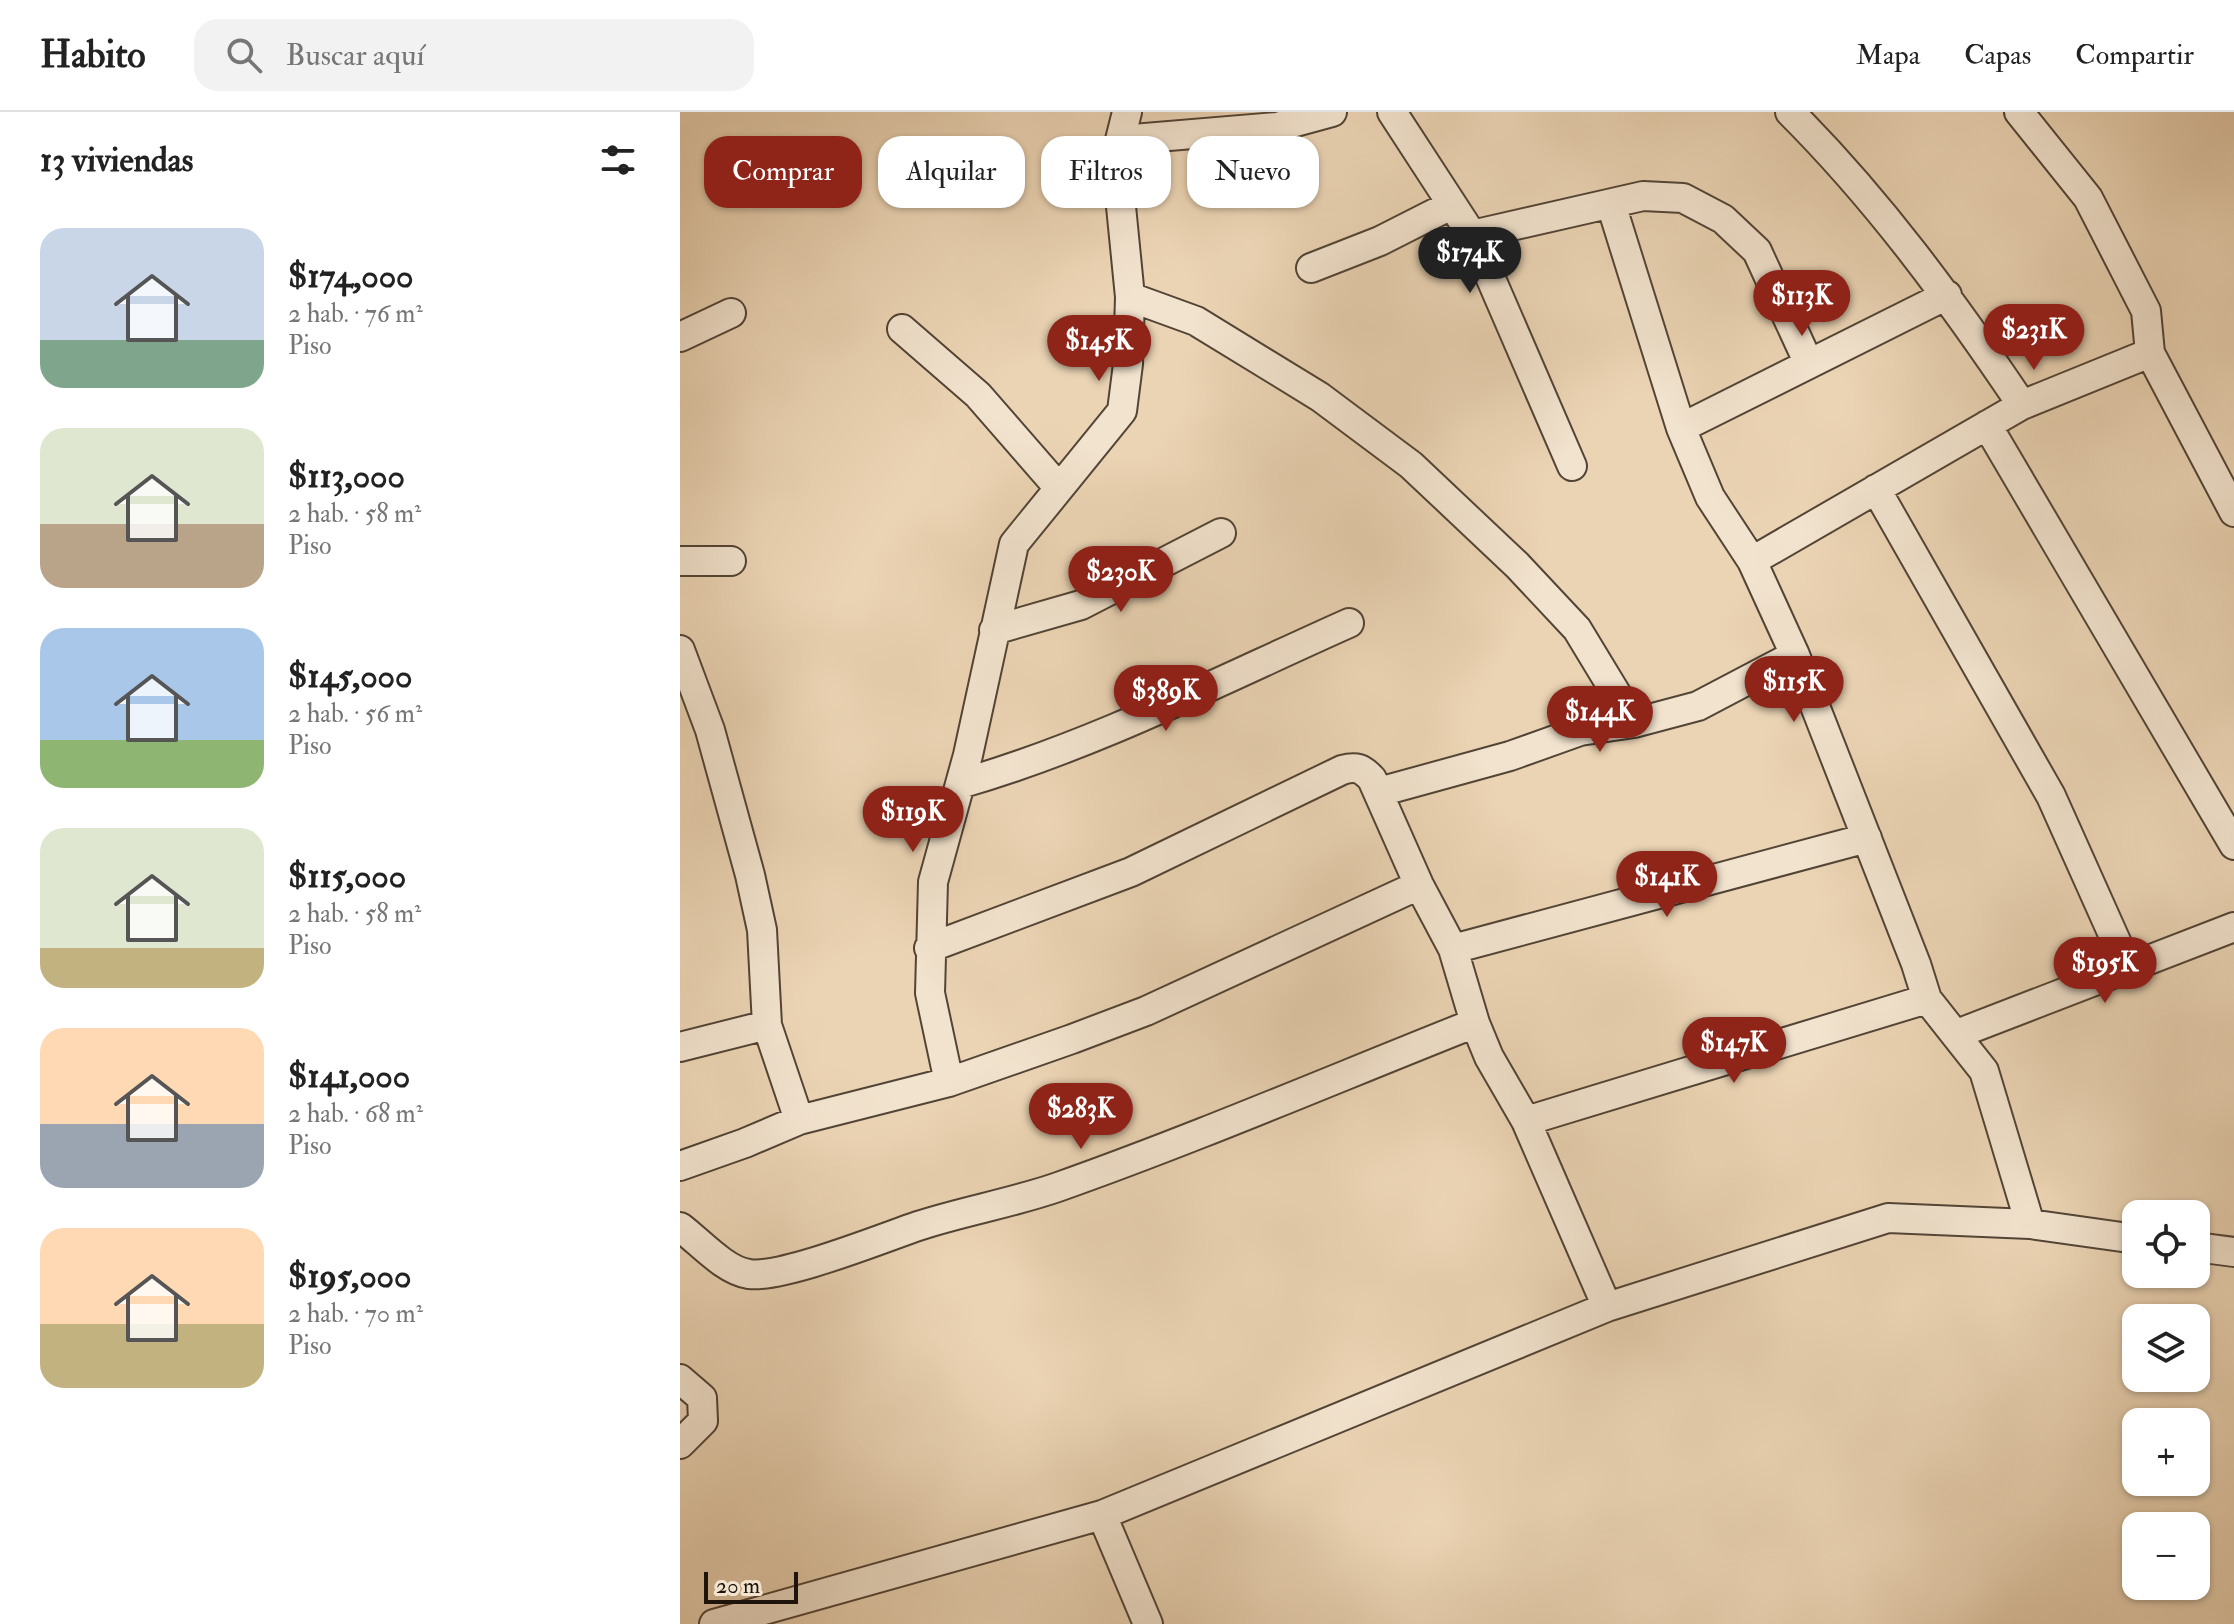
<!DOCTYPE html>
<html lang="es">
<head>
<meta charset="utf-8">
<style>
  body { margin:0; font-family:"IM FELL Double Pica",serif; background:#f2f2f2; color:#222; height:100vh; display:flex; flex-direction:column; font-size:30px; white-space:nowrap }
  * { box-sizing:border-box; margin:0 }
  p { font-size:26px; color:#767676 }
  .icon { flex:none; width:44px; height:44px; fill:none; stroke:currentColor; stroke-width:2; stroke-linecap:round; stroke-linejoin:round }
  .map { position:relative; flex:1; overflow:hidden }
  .sheet { display:flex; flex-direction:column; background:#fff; width:680px }
  .sheet>* { flex:none }
  .top-card { position:absolute; left:24px; top:24px; width:760px; height:72px; display:flex; gap:16px }
  .fabs { position:absolute; left:1442px; top:1088px; display:grid; gap:16px }
  .fabs a { display:grid; place-items:center; width:88px; height:88px; border-radius:16px; background:#fff; box-shadow:0 2px 6px #0004; font-size:40px }
  .scale { position:absolute; left:24px; bottom:20px; width:94px; box-sizing:border-box; padding-left:8px; border:4px solid #1f140c; border-top:0; font-size:22px; line-height:28px; white-space:nowrap; color:#1f140c; -webkit-text-stroke:6px #f2e3ce; paint-order:stroke }
  .price { position:absolute; translate:-50% -68px; padding:0 18px; border-radius:28px; background:#8f2418; color:#fff; font-size:26px; line-height:52px; filter:drop-shadow(0 2px 4px #0008) }
  .price::after { content:''; position:absolute; left:50%; top:48px; width:24px; height:18px; margin-left:-12px; background:inherit; clip-path:polygon(0 0,100% 0,50% 100%) }
  .price.selected { background:#222; color:#fff }
  ul { padding:0; list-style:none }
  li { display:flex; align-items:center; gap:24px; height:200px; padding:0 40px }
  li span { display:grid; place-items:center; flex:none; width:224px; height:160px; border-radius:24px; color:#555 }
  li>.icon { margin-inline-start:auto }
  span .icon { width:96px; height:96px; fill:#fffc; stroke-width:1 }
  li b { font-size:34px }
  h2 { display:flex; justify-content:space-between; align-items:center; height:96px; padding:0 40px; font-size:34px }
  .pill { padding:0 28px; border-radius:24px; background:#fff; box-shadow:0 2px 6px #0004; font-size:28px; line-height:72px }
  .pill.selected { background:#8f2418; color:#fff }
  header { display:flex; align-items:center; gap:48px; box-sizing:border-box; height:112px; padding:0 40px; background:#fff; border-bottom:2px solid #e0e0e0 }
  header strong { font-size:38px }
  nav { display:flex; gap:44px; margin-inline-start:auto; font-size:28px }
  .search { width:560px; height:72px; background:#f2f2f2; display:flex; align-items:center; gap:20px; box-sizing:border-box; padding:0 28px; border-radius:24px; color:#767676; font-size:30px }
  main { display:flex; flex:1; min-height:0 }
  .map>svg:first-child { display:block }
  .lines { fill:none; stroke-linecap:round; stroke-linejoin:round }
  .street-casing { stroke:#524436; stroke-width:32 }
  .street { stroke:#f2e3ce; stroke-width:28 }
</style>
</head>
<body>
<header>
<strong>Habito</strong>
<div class="search"><svg class="icon" aria-label="search" viewBox="0 0 24 24"><circle cx="10" cy="10" r="6"/><path d="M15 15l6 6"/></svg>Buscar aquí</div>
<nav><a>Mapa</a><a>Capas</a><a>Compartir</a></nav>
</header>
<main>
<section class="sheet">
<h2>13 viviendas<svg class="icon" aria-label="filters" viewBox="0 0 24 24"><path d="M4 7h16M4 17h16"/><circle cx="9" cy="7" r="2"/><circle cx="15" cy="17" r="2"/></svg></h2>
<ul>
<li><span style="background:linear-gradient(#c9d6e8 70%,#7fa58c 0)"><svg class="icon" aria-label="home" viewBox="0 0 24 24"><path d="M3 11l9-7 9 7M6 9v11h12V9"/></svg></span><div><b>$174,000</b><p>2 hab. · 76 m²</p><p>Piso</p></div></li>
<li><span style="background:linear-gradient(#dfe7d0 60%,#b9a48a 0)"><svg class="icon" aria-label="home" viewBox="0 0 24 24"><path d="M3 11l9-7 9 7M6 9v11h12V9"/></svg></span><div><b>$113,000</b><p>2 hab. · 58 m²</p><p>Piso</p></div></li>
<li><span style="background:linear-gradient(#a9c7e8 70%,#8fb573 0)"><svg class="icon" aria-label="home" viewBox="0 0 24 24"><path d="M3 11l9-7 9 7M6 9v11h12V9"/></svg></span><div><b>$145,000</b><p>2 hab. · 56 m²</p><p>Piso</p></div></li>
<li><span style="background:linear-gradient(#dfe7d0 75%,#c2b280 0)"><svg class="icon" aria-label="home" viewBox="0 0 24 24"><path d="M3 11l9-7 9 7M6 9v11h12V9"/></svg></span><div><b>$115,000</b><p>2 hab. · 58 m²</p><p>Piso</p></div></li>
<li><span style="background:linear-gradient(#ffd9b3 60%,#9aa5b1 0)"><svg class="icon" aria-label="home" viewBox="0 0 24 24"><path d="M3 11l9-7 9 7M6 9v11h12V9"/></svg></span><div><b>$141,000</b><p>2 hab. · 68 m²</p><p>Piso</p></div></li>
<li><span style="background:linear-gradient(#ffd9b3 60%,#c2b280 0)"><svg class="icon" aria-label="home" viewBox="0 0 24 24"><path d="M3 11l9-7 9 7M6 9v11h12V9"/></svg></span><div><b>$195,000</b><p>2 hab. · 70 m²</p><p>Piso</p></div></li>
</ul>
</section>
<div class="map">
<svg width="1554" height="1512" viewBox="0 0 1554 1512">
  <rect width="100%" height="100%" fill="#ebd4b4"/>
  <filter id="stains"><feTurbulence type="fractalNoise" baseFrequency=".0025" numOctaves="4"/><feColorMatrix values="0 0 0 0 .2 0 0 0 0 .09 0 0 0 0 .02 0 0 0 .5 -.17"/></filter>
  <radialGradient id="worn" r=".72"><stop offset=".6" stop-color="#630" stop-opacity="0"/><stop offset="1" stop-color="#630" stop-opacity=".3"/></radialGradient>
  <g class="lines">
    <defs>
      <path id="street" d="M 712,0 L 792,123 L 892,354
        M 1110,0 C 1199,89 1272,189 1342,293
        M 441,28 L 597,15 L 652,0
        M 931,92 L 1001,316 L 1030,385 L 1072,449 L 1115,543 L 1236,852 L 1247,887 L 1304,959 L 1350,1112
        M 792,123 L 963,84 L 1003,86 L 1043,107 L 1077,139 L 1129,252
        M 631,156 L 700,129 L 771,93
        M 450,185 L 516,209 L 640,285 L 731,353 L 837,453 L 897,517 L 954,611
        M 222,217 L 298,283 L 379,376
        M 0,225 L 51,201
        M 1470,241 L 1554,400
        M 1307,313 L 1554,733
        M 1001,316 L 1267,183
        M 1196,377 L 1371,684 L 1448,856
        M 0,449 L 51,449
        M 1072,449 L 1342,293 L 1470,241 L 1466,199 L 1408,86 L 1339,0
        M 314,518 L 401,493 L 541,421
        M 0,538 L 30,618 L 70,763 L 82,818 L 87,913 L 119,1008
        M 280,672 C 415,633 541,568 669,511
        M 699,680 L 830,644 L 900,619 L 954,611 L 1018,594 L 1115,543
        M 249,836 L 451,760 L 662,658 C 676,654 682,656 692,667 L 739,773 L 773,837 L 795,911 L 809,945 L 846,1009 L 927,1195
        M 773,837 L 1187,726
        M 1277,922 L 1554,815
        M 0,935 L 87,913
        M 269,970 L 250,881 L 253,770 L 288,643 L 334,432 L 442,299 L 448,252 L 450,185 L 436,44 L 447,0
        M 846,1009 L 1247,887
        M 0,1054 L 65,1031 L 119,1008 L 269,970 L 392,927 L 466,899 L 739,773
        M 0,1115 C 19,1129 45,1159 69,1162 C 101,1167 203,1126 238,1114 C 284,1099 332,1091 378,1075 C 519,1025 656,966 795,911
        M 1516,1135 L 1554,1140
        M 0,1267 L 22,1286 L 23,1309 L 0,1332
        M 422,1403 L 468,1512
        M 34,1512 L 422,1403 L 927,1195 L 1208,1106 L 1350,1112 L 1456,1127"/>
    </defs>
    <use href="#street" class="street-casing"/>
    <use href="#street" class="street"/>
  </g>
  <rect width="100%" height="100%" filter="url(#stains)"/>
  <rect width="100%" height="100%" fill="url(#worn)"/>
</svg>
<div class="fabs">
<a><svg class="icon" aria-label="locate" viewBox="0 0 24 24"><circle cx="12" cy="12" r="6"/><path d="M12 2v4M12 18v4M2 12h4M18 12h4"/></svg></a>
<a><svg class="icon" aria-label="layers" viewBox="0 0 24 24"><path d="M12 4l9 5-9 5-9-5zM3 14l9 5 9-5"/></svg></a>
<a>+</a>
<a>−</a>
</div>
<div class="scale">20 m</div>
<b class="price selected" style="left:790px;top:183px">$174K</b>
<b class="price" style="left:1122px;top:226px">$113K</b>
<b class="price" style="left:1354px;top:260px">$231K</b>
<b class="price" style="left:419px;top:271px">$145K</b>
<b class="price" style="left:441px;top:502px">$230K</b>
<b class="price" style="left:1114px;top:612px">$115K</b>
<b class="price" style="left:486px;top:621px">$389K</b>
<b class="price" style="left:920px;top:642px">$144K</b>
<b class="price" style="left:233px;top:742px">$119K</b>
<b class="price" style="left:987px;top:807px">$141K</b>
<b class="price" style="left:1425px;top:893px">$195K</b>
<b class="price" style="left:1054px;top:973px">$147K</b>
<b class="price" style="left:401px;top:1039px">$283K</b>
<div class="top-card">
<a class="pill selected">Comprar</a>
<a class="pill">Alquilar</a>
<a class="pill">Filtros</a>
<a class="pill">Nuevo</a>
</div>
</div>
</main>
</body>
</html>
